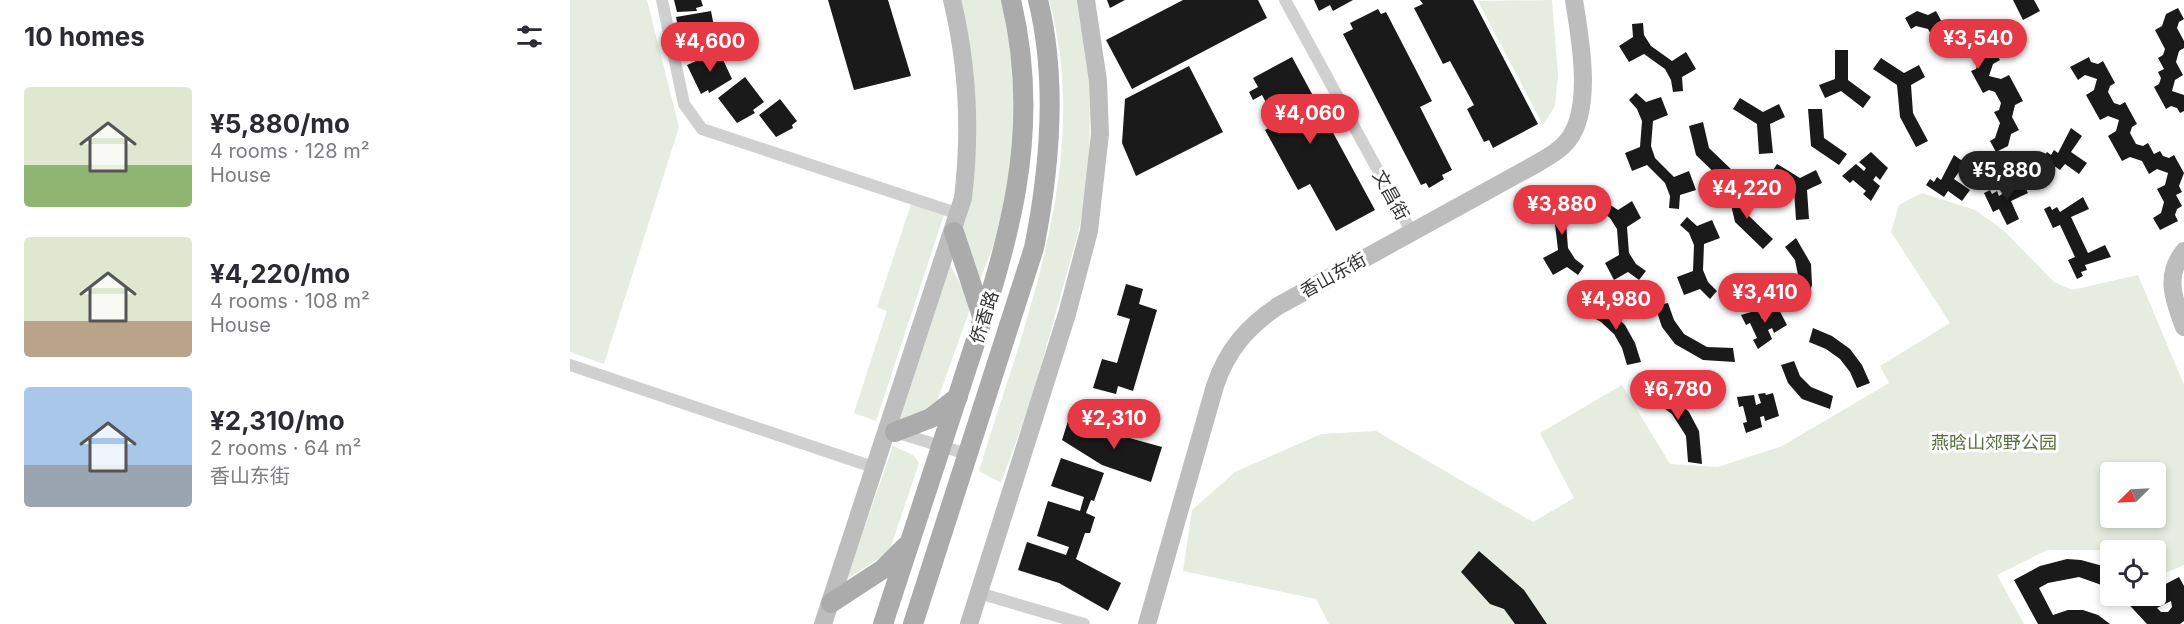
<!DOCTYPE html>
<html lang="en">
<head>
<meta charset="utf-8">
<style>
  body { margin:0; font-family:Inter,"Noto Sans SC",sans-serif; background:#f7f7f7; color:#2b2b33; height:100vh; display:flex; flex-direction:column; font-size:22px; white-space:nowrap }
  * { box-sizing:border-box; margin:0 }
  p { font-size:20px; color:#7c7c81 }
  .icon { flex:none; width:33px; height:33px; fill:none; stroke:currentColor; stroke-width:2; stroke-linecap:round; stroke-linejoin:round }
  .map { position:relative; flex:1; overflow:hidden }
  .drawer { display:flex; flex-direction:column; background:#fff; width:570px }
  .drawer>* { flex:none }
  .needle { width:39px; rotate:246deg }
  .controls { position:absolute; left:1530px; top:462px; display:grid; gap:12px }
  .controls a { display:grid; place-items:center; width:66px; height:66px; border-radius:6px; background:#fff; box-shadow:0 3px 9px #0003; font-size:30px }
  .price { position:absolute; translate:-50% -51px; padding:0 14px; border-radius:21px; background:#e63946; color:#fff; font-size:20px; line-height:39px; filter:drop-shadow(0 2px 3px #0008) }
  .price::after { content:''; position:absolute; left:50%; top:36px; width:18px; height:14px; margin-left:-9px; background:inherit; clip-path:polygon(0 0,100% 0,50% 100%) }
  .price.active { background:#222; color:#fff }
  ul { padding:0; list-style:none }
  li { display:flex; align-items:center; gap:18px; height:150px; padding:0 24px }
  li span { display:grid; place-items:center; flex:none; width:168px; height:120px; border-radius:6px; color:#555 }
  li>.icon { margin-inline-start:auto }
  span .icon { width:72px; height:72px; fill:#fffc; stroke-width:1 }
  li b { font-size:26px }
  h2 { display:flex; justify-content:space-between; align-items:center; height:72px; padding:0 24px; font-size:26px }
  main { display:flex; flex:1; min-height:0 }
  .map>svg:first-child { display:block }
  .green { fill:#e6ecdf; fill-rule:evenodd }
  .building { fill:#1a1a1a; fill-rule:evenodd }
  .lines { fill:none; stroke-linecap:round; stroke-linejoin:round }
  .street { stroke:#d0d0d0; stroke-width:12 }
  .secondary { stroke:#bdbdbd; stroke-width:18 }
  .primary { stroke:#ababab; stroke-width:20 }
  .labels { text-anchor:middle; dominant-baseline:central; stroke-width:6; stroke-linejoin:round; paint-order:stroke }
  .street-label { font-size:18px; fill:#333; stroke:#fff }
  .park-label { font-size:18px; fill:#56703f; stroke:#fff }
</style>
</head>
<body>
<main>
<section class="drawer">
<h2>10 homes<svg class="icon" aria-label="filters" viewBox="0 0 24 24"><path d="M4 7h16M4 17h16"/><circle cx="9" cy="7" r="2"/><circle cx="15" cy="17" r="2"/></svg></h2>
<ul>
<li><span style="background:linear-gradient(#dfe7d0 65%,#8fb573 0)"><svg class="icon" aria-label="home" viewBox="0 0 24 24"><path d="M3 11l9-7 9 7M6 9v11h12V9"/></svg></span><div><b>¥5,880/mo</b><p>4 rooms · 128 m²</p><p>House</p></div></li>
<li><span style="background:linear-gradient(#dfe7d0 70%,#b9a48a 0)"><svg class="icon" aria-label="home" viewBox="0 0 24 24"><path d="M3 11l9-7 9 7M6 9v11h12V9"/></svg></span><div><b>¥4,220/mo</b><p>4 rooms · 108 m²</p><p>House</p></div></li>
<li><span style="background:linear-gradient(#a9c7e8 65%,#9aa5b1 0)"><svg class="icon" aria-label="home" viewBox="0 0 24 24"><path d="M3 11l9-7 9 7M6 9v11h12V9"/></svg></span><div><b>¥2,310/mo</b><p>2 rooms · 64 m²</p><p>香山东街</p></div></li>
</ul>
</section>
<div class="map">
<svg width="1614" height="624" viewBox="0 0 1614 624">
  <rect width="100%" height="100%" fill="#fff"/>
  <path class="green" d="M 0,0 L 77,0 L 109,127 L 34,364 L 0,352 Z
    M 389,0 L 432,0 L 441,46 L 447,103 L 434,219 L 409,282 L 389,230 Z
    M 479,0 L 509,0 L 520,81 L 519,180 L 508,233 L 462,398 L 431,483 L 409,471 C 455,321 523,159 479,0 Z
    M 982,0 L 988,75 L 985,106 L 973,125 L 908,1 Z
    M 1352,193 L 1405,210 L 1433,230 L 1484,282 L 1502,290 L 1568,275 L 1614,385 L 1614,565 L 1586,577 L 1586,550 L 1540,550 L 1540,554 L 1535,550 L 1477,550 L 1427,575 L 1454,624 L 759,624 L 746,599 L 613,571 L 622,510 L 665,472 L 751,434 L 806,431 L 963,522 L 1004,498 L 970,433 L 1052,385 L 1100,464 L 1148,467 L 1212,446 L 1319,383 L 1310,366 L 1380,323 L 1321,232 L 1329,205 ZM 1540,472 L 1586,472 L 1586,518 L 1540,518 Z
    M 342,201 L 375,212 L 306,421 L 284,413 L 317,311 L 307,307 Z
    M 379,263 L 397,296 L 400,309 L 365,407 L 338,419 L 329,420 Z
    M 323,446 L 343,455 L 349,463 L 319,552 L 276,580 Z"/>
  <path class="building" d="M 104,0 L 131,0 L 133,6 L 126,8 L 127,11 L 107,12 Z
    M 258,0 L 318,0 L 341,76 L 284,90 Z
    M 537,0 L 555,0 L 540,8 Z
    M 613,0 L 688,0 L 697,18 L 562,89 L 536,40 Z
    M 744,0 L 783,0 L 763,11 L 760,5 L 749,11 Z
    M 850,0 L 903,0 L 968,124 L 923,148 L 919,140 L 914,142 L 897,109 L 904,105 L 880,61 L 873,64 L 844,8 L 853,4 Z
    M 1443,0 L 1464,0 L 1470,11 L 1453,20 Z
    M 1608,8 L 1614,19 L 1609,22 L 1607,28 L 1614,41 L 1614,48 L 1609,51 L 1606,62 L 1613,75 L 1605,80 L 1602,91 L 1614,95 L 1614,111 L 1610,113 L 1607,108 L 1601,106 L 1596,109 L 1584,87 L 1589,84 L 1591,78 L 1588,72 L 1594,69 L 1588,58 L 1593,55 L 1595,49 L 1585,30 L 1592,26 L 1596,14 Z
    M 808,9 L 811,14 L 816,12 L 862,101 L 850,107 L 882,170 L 872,175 L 874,179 L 859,188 L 856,183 L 851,185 L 773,34 L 783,29 L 780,23 Z
    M 141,11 L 147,42 L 133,44 L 133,47 L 112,48 L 106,17 Z
    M 1347,11 L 1358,15 L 1366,11 L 1373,24 L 1382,26 L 1390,22 L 1397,35 L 1408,38 L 1416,34 L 1430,60 L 1423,64 L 1419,76 L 1431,79 L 1439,75 L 1453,101 L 1445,105 L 1442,117 L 1449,130 L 1441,134 L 1438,146 L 1426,152 L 1420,141 L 1425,138 L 1430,123 L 1424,112 L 1429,110 L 1431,103 L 1425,92 L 1419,90 L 1413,93 L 1401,71 L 1406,69 L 1408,62 L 1402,51 L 1396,49 L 1391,52 L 1385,41 L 1369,37 L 1364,40 L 1358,29 L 1346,26 L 1341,29 L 1335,18 Z
    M 1073,23 L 1074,35 L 1081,46 L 1102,61 L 1116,52 L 1126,69 L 1112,77 L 1113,91 L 1103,92 L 1101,80 L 1095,69 L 1074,54 L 1059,62 L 1049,46 L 1063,37 L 1062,24 Z
    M 1265,50 L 1278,50 L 1278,80 L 1301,97 L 1293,108 L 1271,91 L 1255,98 L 1249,85 L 1265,79 Z
    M 149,51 L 162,79 L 139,93 L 138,90 L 131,94 L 117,65 Z
    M 722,57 L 805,210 L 766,231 L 740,184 L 728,190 L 695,130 L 707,123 L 692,95 L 683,100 L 679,92 L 688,87 L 683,78 Z
    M 1519,57 L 1521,62 L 1528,64 L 1533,61 L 1545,83 L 1540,86 L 1538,92 L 1544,103 L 1550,105 L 1555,102 L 1567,124 L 1562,127 L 1560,133 L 1566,144 L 1573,146 L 1578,143 L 1584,154 L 1590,151 L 1593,156 L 1599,158 L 1604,155 L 1614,173 L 1609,186 L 1612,192 L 1606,195 L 1612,206 L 1607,209 L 1605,215 L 1608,221 L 1590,230 L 1583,218 L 1591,213 L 1594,202 L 1587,189 L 1595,185 L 1598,173 L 1587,169 L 1579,174 L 1572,161 L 1560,157 L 1552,161 L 1538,136 L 1546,131 L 1549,120 L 1538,116 L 1530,120 L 1516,95 L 1524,90 L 1527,79 L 1515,75 L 1508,80 L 1500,67 Z
    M 1311,58 L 1334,73 L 1349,65 L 1355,77 L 1341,85 L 1343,113 L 1358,141 L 1346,147 L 1330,117 L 1327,85 L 1303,69 Z
    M 619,66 L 653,132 L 566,176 L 552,143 L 555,99 Z
    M 175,77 L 194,102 L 183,110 L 185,113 L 167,123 L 148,98 Z
    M 1066,93 L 1076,102 L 1091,97 L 1098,115 L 1083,121 L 1081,146 L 1085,158 L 1104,177 L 1119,171 L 1126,190 L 1110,195 L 1109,209 L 1099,208 L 1100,196 L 1095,183 L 1077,165 L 1062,171 L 1055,153 L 1070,147 L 1072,121 L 1067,109 L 1059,100 Z
    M 1170,98 L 1193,112 L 1209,104 L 1215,117 L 1200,124 L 1203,153 L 1189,154 L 1187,124 L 1163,109 Z
    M 210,99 L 227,121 L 222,125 L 223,128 L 206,137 L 189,115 Z
    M 1238,109 L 1252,109 L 1254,138 L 1277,154 L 1269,165 L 1241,146 Z
    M 1133,122 L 1139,148 L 1164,172 L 1154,182 L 1126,155 L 1119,126 Z
    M 1501,128 L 1512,136 L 1501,152 L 1517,163 L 1509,174 L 1495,164 L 1490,170 L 1473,158 L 1477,152 L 1481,155 L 1484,150 L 1488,153 Z
    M 1301,152 L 1318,168 L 1310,180 L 1306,176 L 1303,180 L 1310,186 L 1301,201 L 1293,194 L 1296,191 L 1283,180 L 1280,183 L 1272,176 L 1286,164 L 1294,171 L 1296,168 L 1289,162 Z
    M 1384,155 L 1395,163 L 1384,179 L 1400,190 L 1392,201 L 1378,191 L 1374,197 L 1356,185 L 1360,179 L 1364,182 L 1367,177 L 1371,180 Z
    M 1207,164 L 1230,178 L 1246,170 L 1252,183 L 1237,190 L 1239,219 L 1226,220 L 1224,190 L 1200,175 Z
    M 1452,181 L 1458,193 L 1441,201 L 1449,219 L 1437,225 L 1429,209 L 1423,212 L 1414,193 L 1420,190 L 1422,194 L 1427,191 L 1429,196 Z
    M 1172,189 L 1178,215 L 1203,239 L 1193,249 L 1165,222 L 1158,192 Z
    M 975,197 L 986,205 L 1001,197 L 1010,213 L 996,222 L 998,248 L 1005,259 L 1014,266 L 1008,275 L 997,267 L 983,275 L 973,258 L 988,250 L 985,224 L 979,213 L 969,206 Z
    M 1513,197 L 1519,209 L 1501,217 L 1518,253 L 1535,245 L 1541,257 L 1515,265 L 1517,270 L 1511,272 L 1513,276 L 1507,279 L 1498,260 L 1505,257 L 1490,225 L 1483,228 L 1474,209 L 1480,206 L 1482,210 L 1487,207 L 1490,212 Z
    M 1062,201 L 1071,218 L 1057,227 L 1059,253 L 1066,264 L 1076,271 L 1069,280 L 1058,272 L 1044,280 L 1035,263 L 1049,255 L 1047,229 L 1040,218 L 1030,210 L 1036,202 L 1048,210 Z
    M 1117,217 L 1127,226 L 1142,220 L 1150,238 L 1134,244 L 1133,270 L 1138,282 L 1147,291 L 1140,299 L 1130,289 L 1114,295 L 1107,277 L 1123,271 L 1124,245 L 1119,233 L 1110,225 Z
    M 1226,238 L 1241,264 L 1242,285 L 1236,304 L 1223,298 L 1228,275 L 1225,260 L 1215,247 Z
    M 556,284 L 573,289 L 569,304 L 587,310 L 563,391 L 548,386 L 546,394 L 523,388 L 532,359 L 547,363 L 560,319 L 547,315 Z
    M 1021,300 L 1040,310 L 1055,325 L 1065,343 L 1071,362 L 1057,365 L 1052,348 L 1044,334 L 1031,322 L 1015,313 Z
    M 1098,303 L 1104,320 L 1114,334 L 1137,347 L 1163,348 L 1165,362 L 1133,360 L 1105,344 L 1092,327 L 1085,306 Z
    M 1206,304 L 1217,325 L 1204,333 L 1202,328 L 1198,330 L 1202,339 L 1188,349 L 1183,340 L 1187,338 L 1180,323 L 1176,325 L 1171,315 L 1188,310 L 1192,319 L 1196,317 L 1192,309 Z
    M 1243,328 L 1262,336 L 1280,349 L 1292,365 L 1300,383 L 1287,388 L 1280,372 L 1270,359 L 1256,349 L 1239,342 Z
    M 1224,361 L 1230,376 L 1241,387 L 1263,396 L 1260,409 L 1232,399 L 1218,383 L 1211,365 Z
    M 1074,385 L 1104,397 L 1119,412 L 1129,431 L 1132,464 L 1118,462 L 1116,436 L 1102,414 L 1088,404 L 1071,399 Z
    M 1195,393 L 1196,395 L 1203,393 L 1209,416 L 1195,421 L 1194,416 L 1190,417 L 1192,427 L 1176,433 L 1173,423 L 1177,422 L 1173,406 L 1169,407 L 1167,397 L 1184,395 L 1186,405 L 1191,403 L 1188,394 Z
    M 498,421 L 592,447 L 581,482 L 532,465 L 492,440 Z
    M 491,458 L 534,473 L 524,501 L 521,500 L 516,513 L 525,517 L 520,533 L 515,533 L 506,559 L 551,583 L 538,611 L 489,583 L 448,570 L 457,542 L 496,555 L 499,547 L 467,536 L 478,501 L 510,511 L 514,497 L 481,486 Z
    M 909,551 L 954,590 L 977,624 L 945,624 L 934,609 L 920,604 L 891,572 Z
    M 1497,559 L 1511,560 L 1540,568 L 1540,588 L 1509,577 L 1478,583 L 1469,588 L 1483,615 L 1498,610 L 1513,610 L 1528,615 L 1540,624 L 1468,624 L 1444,580 L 1470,566 Z
    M 1609,577 L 1614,586 L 1614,621 L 1610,624 L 1577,624 L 1551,596 L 1586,596 L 1586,589 ZM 1601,601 L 1602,607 L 1598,612 L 1591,612 L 1587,608 Z"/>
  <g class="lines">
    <path class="street" d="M 92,0 L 114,104 L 132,129 L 389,214
      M 715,0 L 841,231
      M 0,365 L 306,468
      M 325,432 L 397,454
      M 409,593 L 514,624"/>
    <path class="secondary" d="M 1614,251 C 1594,276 1604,300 1614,327
      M 253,624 L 393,198 C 401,131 398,66 382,0
      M 399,624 L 497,314 L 519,231 L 530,134 L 528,81 L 516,0
      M 577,624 L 645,386 C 657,350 677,327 708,306 L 966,164 C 978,157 991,150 999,139 C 1023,106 1010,38 1004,0"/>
    <path class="primary" d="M 384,232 L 413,319
      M 325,432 L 361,418 L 388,397
      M 261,603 L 313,569 L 336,546
      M 313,624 C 339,545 365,466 391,386 C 434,254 475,141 441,0
      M 343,624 L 464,248 C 480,168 488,81 468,0"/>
  </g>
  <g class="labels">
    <g class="street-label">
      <text transform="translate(821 195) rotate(61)">文昌街</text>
      <text transform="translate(763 275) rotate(-29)">香山东街</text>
      <text transform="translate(414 317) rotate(-72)">侨香路</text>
    </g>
    <g class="park-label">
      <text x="1424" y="442">燕晗山郊野公园</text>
    </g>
  </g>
</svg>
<div class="controls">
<a><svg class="needle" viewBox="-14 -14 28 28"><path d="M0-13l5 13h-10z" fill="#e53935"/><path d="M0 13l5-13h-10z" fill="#7c7c81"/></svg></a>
<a><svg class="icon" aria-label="locate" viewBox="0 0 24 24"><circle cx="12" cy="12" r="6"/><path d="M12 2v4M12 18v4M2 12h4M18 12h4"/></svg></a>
</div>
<b class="price" style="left:1408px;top:70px">¥3,540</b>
<b class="price" style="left:140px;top:73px">¥4,600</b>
<b class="price" style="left:740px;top:145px">¥4,060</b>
<b class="price active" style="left:1437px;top:202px">¥5,880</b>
<b class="price" style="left:1177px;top:220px">¥4,220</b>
<b class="price" style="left:992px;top:236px">¥3,880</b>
<b class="price" style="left:1195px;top:324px">¥3,410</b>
<b class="price" style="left:1046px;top:331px">¥4,980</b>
<b class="price" style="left:1108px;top:421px">¥6,780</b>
<b class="price" style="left:544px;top:450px">¥2,310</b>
</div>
</main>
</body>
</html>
